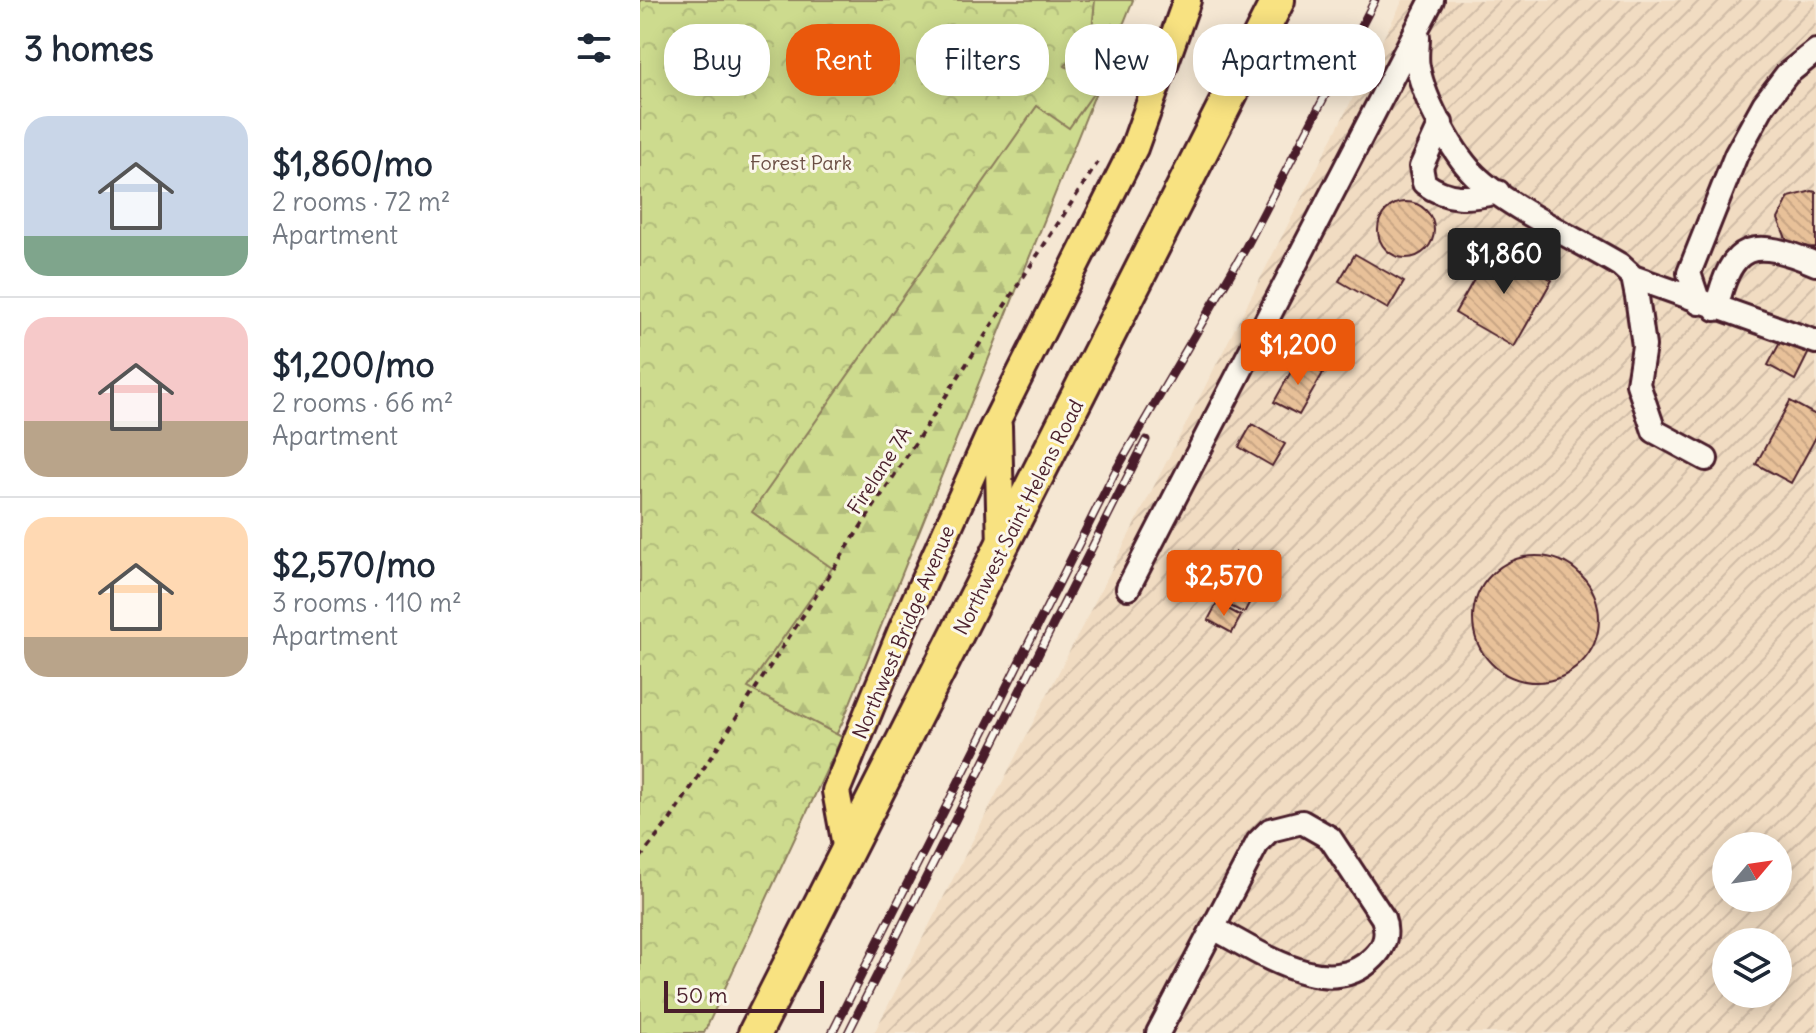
<!DOCTYPE html>
<html lang="en">
<head>
<meta charset="utf-8">
<style>
  body { margin:0; font-family:Delius,sans-serif; background:#f2f2f3; color:#1f2937; height:100vh; display:flex; flex-direction:column; font-size:30px; white-space:nowrap }
  * { box-sizing:border-box; margin:0 }
  p { font-size:26px; color:#747a83 }
  .icon { flex:none; width:44px; height:44px; fill:none; stroke:currentColor; stroke-width:2; stroke-linecap:round; stroke-linejoin:round }
  .map { position:relative; flex:1; overflow:hidden }
  .details { display:flex; flex-direction:column; background:#fff; width:640px }
  .details>* { flex:none }
  .hud { position:absolute; left:24px; top:24px; width:760px; height:72px; display:flex; gap:16px }
  .needle { width:52px; rotate:61deg }
  .fabs { position:absolute; left:1072px; top:832px; display:grid; gap:16px }
  .fabs a { display:grid; place-items:center; width:80px; height:80px; border-radius:50%; background:#fff; box-shadow:0 4px 20px #0003; font-size:40px }
  .scale { position:absolute; left:24px; bottom:20px; width:160px; box-sizing:border-box; padding-left:8px; border:4px solid #4a1f2b; border-top:0; font-size:22px; line-height:28px; white-space:nowrap; color:#4a1f2b; -webkit-text-stroke:6px #fbf7ec; paint-order:stroke }
  .price { position:absolute; translate:-50% -68px; padding:0 18px; border-radius:8px; background:#ea580c; color:#fff; font-size:26px; line-height:52px; filter:drop-shadow(0 2px 4px #0008) }
  .price::after { content:''; position:absolute; left:50%; top:48px; width:24px; height:18px; margin-left:-12px; background:inherit; clip-path:polygon(0 0,100% 0,50% 100%) }
  .price.current { background:#222; color:#fff }
  ul { padding:0; list-style:none }
  li { display:flex; align-items:center; gap:24px; height:200px; padding:0 24px }
  li+li { border-top:2px solid #e0e1e3 }
  li span { display:grid; place-items:center; flex:none; width:224px; height:160px; border-radius:24px; color:#555 }
  li>.icon { margin-inline-start:auto }
  span .icon { width:96px; height:96px; fill:#fffc; stroke-width:1 }
  li b { font-size:34px }
  h2 { display:flex; justify-content:space-between; align-items:center; height:96px; padding:0 24px; font-size:34px }
  .pill { padding:0 28px; border-radius:32px; background:#fff; box-shadow:0 4px 20px #0003; font-size:28px; line-height:72px }
  .pill.current { background:#ea580c; color:#fff }
  main { display:flex; flex:1; min-height:0 }
  .map>svg:first-child { display:block }
  .industrial { fill:url(#industrial-furrows); fill-rule:evenodd }
  .forest { fill:url(#forest-firs); stroke:#8c7d5c; stroke-width:2 }
  .park { fill:url(#park-crowns); stroke:#8c7d5c; stroke-width:2 }
  .building { fill:url(#building-back-hatch); stroke:#4a1f2b; stroke-width:2 }
  .lines { fill:none; stroke-linecap:round; stroke-linejoin:round }
  .minor-casing { stroke:#4a1f2b; stroke-width:28 }
  .major-casing { stroke:#4a1f2b; stroke-width:32 }
  .highway-casing { stroke:#4a1f2b; stroke-width:38 }
  .path { stroke:#4a1f2b; stroke-width:4; stroke-dasharray:6 6; stroke-linecap:butt }
  .minor { stroke:#fbf7ec; stroke-width:22 }
  .major { stroke:#f8e281; stroke-width:26 }
  .highway { stroke:#f8e281; stroke-width:32 }
  .rail-casing { stroke:#4a1f2b; stroke-width:9 }
  .rail { stroke:#fbf7ec; stroke-width:6; stroke-dasharray:18; stroke-linecap:butt }
  .labels { text-anchor:middle; dominant-baseline:central; stroke-width:6; stroke-linejoin:round; paint-order:stroke }
  .park-label { font-size:20px; fill:#6b4e44; stroke:#fbf7ec }
  .street-label { font-size:20px; fill:#4a1f2b; stroke:#fbf7ec }
</style>
</head>
<body>
<main>
<section class="details">
<h2>3 homes<svg class="icon" aria-label="filters" viewBox="0 0 24 24"><path d="M4 7h16M4 17h16"/><circle cx="9" cy="7" r="2"/><circle cx="15" cy="17" r="2"/></svg></h2>
<ul>
<li><span style="background:linear-gradient(#c9d6e8 75%,#7fa58c 0)"><svg class="icon" aria-label="home" viewBox="0 0 24 24"><path d="M3 11l9-7 9 7M6 9v11h12V9"/></svg></span><div><b>$1,860/mo</b><p>2 rooms · 72 m²</p><p>Apartment</p></div></li>
<li><span style="background:linear-gradient(#f6c9c9 65%,#b9a48a 0)"><svg class="icon" aria-label="home" viewBox="0 0 24 24"><path d="M3 11l9-7 9 7M6 9v11h12V9"/></svg></span><div><b>$1,200/mo</b><p>2 rooms · 66 m²</p><p>Apartment</p></div></li>
<li><span style="background:linear-gradient(#ffd9b3 75%,#b9a48a 0)"><svg class="icon" aria-label="home" viewBox="0 0 24 24"><path d="M3 11l9-7 9 7M6 9v11h12V9"/></svg></span><div><b>$2,570/mo</b><p>3 rooms · 110 m²</p><p>Apartment</p></div></li>
</ul>
</section>
<div class="map">
<svg width="1176" height="1033" viewBox="0 0 1176 1033">
  <defs>
    <pattern id="industrial-furrows" width="10" height="10" patternUnits="userSpaceOnUse" patternTransform="scale(2)"><rect width="10" height="10" fill="#f1dcc2"/><path d="M-1 1l2-2M0 10L10 0M9 11l2-2" fill="none" stroke="#d0bca7"/></pattern>
    <pattern id="forest-firs" width="22" height="20" patternUnits="userSpaceOnUse" patternTransform="scale(2)"><rect width="22" height="20" fill="#cddb8e"/><path d="M5 1l3.5 6h-7zM16 11l3.5 6h-7z" fill="#b2bc7b"/></pattern>
    <pattern id="park-crowns" width="20" height="18" patternUnits="userSpaceOnUse" patternTransform="scale(2)"><rect width="20" height="18" fill="#cddb8e"/><path d="M2 6a3 3 0 1 1 6 0M12 15a3 3 0 1 1 6 0" fill="none" stroke="#b2bc7b"/></pattern>
    <pattern id="building-back-hatch" width="6" height="6" patternUnits="userSpaceOnUse" patternTransform="scale(2)"><rect width="6" height="6" fill="#e8c199"/><path d="M-1 5l2 2M0 0l6 6M5-1l2 2" fill="none" stroke="#c8a584"/></pattern>
  </defs>
  <rect width="100%" height="100%" fill="#f5e7d3"/>
  <filter id="ink" filterUnits="userSpaceOnUse"><feTurbulence type="fractalNoise" baseFrequency=".0125" numOctaves="2"/><feDisplacementMap in="SourceGraphic" scale="16" xChannelSelector="R" yChannelSelector="G"/><feConvolveMatrix kernelMatrix="1 2 1 2 8 2 1 2 1" color-interpolation-filters="sRGB"/></filter>
  <g filter="url(#ink)">
    <path class="industrial" d="M 763,0 L 1176,0 L 1176,1033 L 234,1033 ZM 1086,846 L 1138,846 L 1138,898 L 1086,898 ZM 1086,942 L 1138,942 L 1138,994 L 1086,994 Z"/>
    <path class="forest" d="M 0,0 L 493,0 L 202,723 L 50,1033 L 0,1033 Z"/>
    <path class="park" d="M 0,0 L 455,0 L 452,30 L 425,66 L 457,88 L 429,128 L 397,106 L 112,512 L 192,568 L 108,688 L 202,737 L 64,1033 L 0,1033 Z"/>
    <path class="building" d="M 1172,191 L 1176,192 L 1176,247 L 1163,248 L 1147,241 L 1138,219 L 1149,197 Z
      M738 230a28 28 0 1 1 56 0a28 28 0 1 1-56 0Z
      M 853,246 L 912,280 L 874,347 L 815,313 Z
      M 715,254 L 764,282 L 748,309 L 699,281 Z
      M 1143,337 L 1169,352 L 1155,380 L 1128,365 Z
      M 658,359 L 683,373 L 659,415 L 634,402 Z
      M 1150,401 L 1176,415 L 1176,437 L 1151,483 L 1116,464 Z
      M 612,424 L 645,444 L 632,466 L 599,447 Z
      M 596,552 L 627,569 L 604,613 L 572,597 Z
      M833 619a63 63 0 1 1 126 0a63 63 0 1 1-126 0Z
      M 577,603 L 601,616 L 592,633 L 568,620 Z"/>
    <g class="lines">
      <defs>
        <path id="minor" d="M 778,37 C 778,46 776,58 778,67 C 784,100 814,157 839,179 C 872,209 940,241 980,265 L 993,277 L 997,297 L 1004,346 L 998,384 L 1014,431 L 1066,459
          M 801,123 L 781,167 L 784,183 C 808,201 829,199 858,192
          M 993,277 L 1176,342
          M 1059,303 L 1049,273 L 1096,155 L 1124,104 L 1147,74 L 1176,51
          M 1076,309 C 1092,240 1113,238 1176,264
          M 488,588 L 792,0
          M 518,1033 L 618,842 L 630,830 L 662,822 L 690,838 L 743,918 C 748,933 746,945 734,957 C 688,1004 617,950 573,928"/>
        <path id="major" d="M 358,426 L 361,547
          M 207,851 L 196,791 L 262,630 L 351,432 L 494,148 L 547,0"/>
        <path id="highway" d="M 115,1033 L 638,0"/>
      </defs>
      <use href="#minor" class="minor-casing"/>
      <use href="#major" class="major-casing"/>
      <use href="#highway" class="highway-casing"/>
      <path class="path" d="M 0,858 L 30,820 L 458,162"/>
      <use href="#minor" class="minor"/>
      <use href="#major" class="major"/>
      <use href="#highway" class="highway"/>
      <defs>
        <path id="rail" d="M 192,1033 L 475,472 L 605,249 L 735,0
          M 208,1033 L 506,440"/>
      </defs>
      <use href="#rail" class="rail-casing"/>
      <use href="#rail" class="rail"/>
    </g>
  </g>
  <g class="labels">
    <g class="park-label">
      <text x="161" y="162">Forest Park</text>
    </g>
    <g class="street-label">
      <text transform="translate(239 470) rotate(-57)">Firelane 7A</text>
      <text transform="translate(378 517) rotate(-63)">Northwest Saint Helens Road</text>
      <text transform="translate(263 632) rotate(-67)">Northwest Bridge Avenue</text>
    </g>
  </g>
</svg>
<div class="fabs">
<a><svg class="needle" viewBox="-14 -14 28 28"><path d="M0-13l5 13h-10z" fill="#e53935"/><path d="M0 13l5-13h-10z" fill="#747a83"/></svg></a>
<a><svg class="icon" aria-label="layers" viewBox="0 0 24 24"><path d="M12 4l9 5-9 5-9-5zM3 14l9 5 9-5"/></svg></a>
</div>
<div class="scale">50 m</div>
<b class="price current" style="left:864px;top:296px">$1,860</b>
<b class="price" style="left:658px;top:387px">$1,200</b>
<b class="price" style="left:584px;top:618px">$2,570</b>
<div class="hud">
<a class="pill">Buy</a>
<a class="pill current">Rent</a>
<a class="pill">Filters</a>
<a class="pill">New</a>
<a class="pill">Apartment</a>
</div>
</div>
</main>
</body>
</html>
